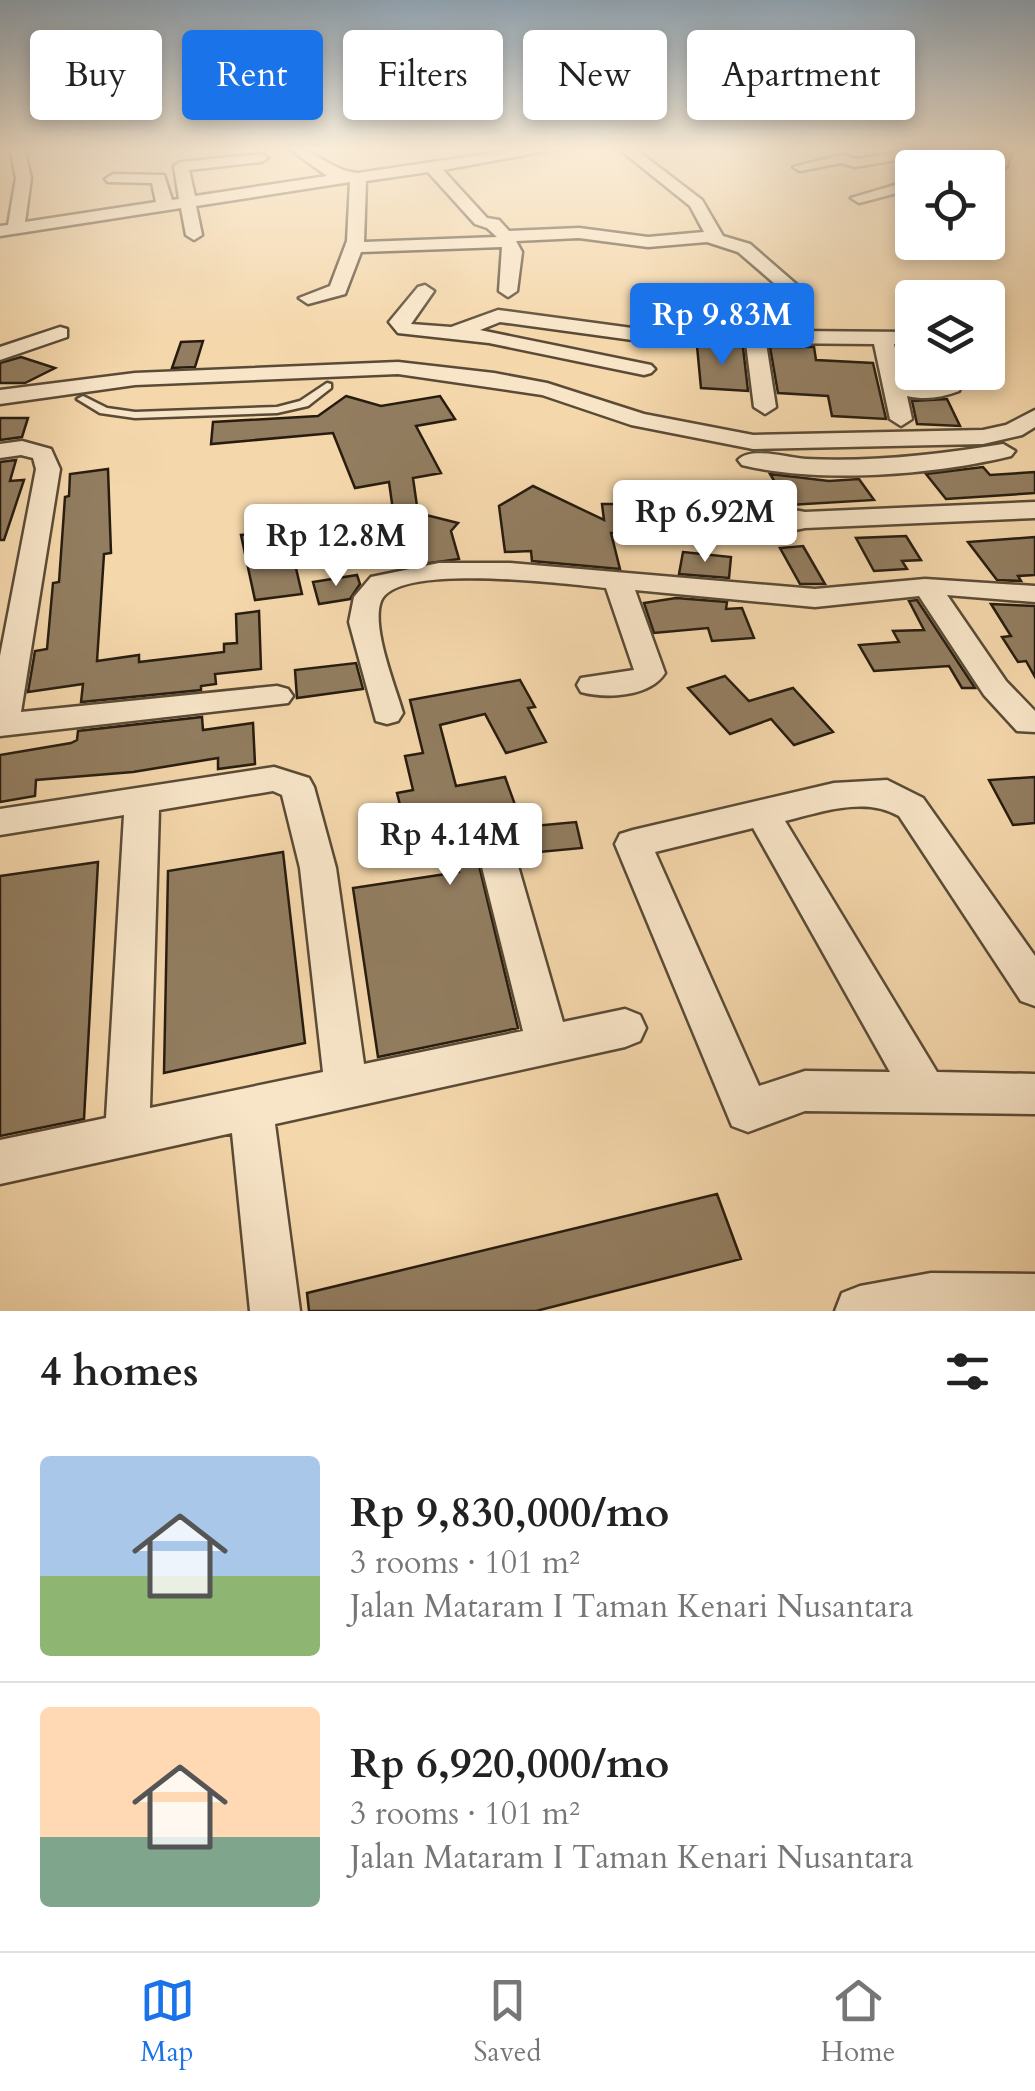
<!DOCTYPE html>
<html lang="en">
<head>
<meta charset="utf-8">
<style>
  body { margin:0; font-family:Cardo,serif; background:#f6f6f6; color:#222; height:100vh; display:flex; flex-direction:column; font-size:38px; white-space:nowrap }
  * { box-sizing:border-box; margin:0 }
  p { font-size:32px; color:#767676 }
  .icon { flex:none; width:55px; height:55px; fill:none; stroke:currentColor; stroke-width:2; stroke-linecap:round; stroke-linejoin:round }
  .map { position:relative; height:1311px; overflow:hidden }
  .panel { display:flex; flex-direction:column; background:#fff; flex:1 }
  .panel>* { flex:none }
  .hud { position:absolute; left:30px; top:30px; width:975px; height:90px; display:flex; gap:20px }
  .fabs { position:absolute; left:895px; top:150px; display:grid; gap:20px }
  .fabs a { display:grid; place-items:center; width:110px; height:110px; border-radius:10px; background:#fff; box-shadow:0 5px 15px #0003; font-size:50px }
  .price { position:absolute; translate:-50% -85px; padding:0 22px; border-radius:10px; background:#fff; color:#222; font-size:32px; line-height:65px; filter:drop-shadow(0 2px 5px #0008) }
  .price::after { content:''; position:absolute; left:50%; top:60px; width:30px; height:22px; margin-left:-15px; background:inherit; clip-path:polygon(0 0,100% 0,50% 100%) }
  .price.on { background:#1a73e8; color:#fff }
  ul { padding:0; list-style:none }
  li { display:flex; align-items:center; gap:30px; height:250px; padding:0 40px }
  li+li { border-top:2px solid #e0e0e0 }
  li span { display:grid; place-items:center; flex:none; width:280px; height:200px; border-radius:10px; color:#555 }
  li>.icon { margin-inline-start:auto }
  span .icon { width:120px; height:120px; fill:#fffc; stroke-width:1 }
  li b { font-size:42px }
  h2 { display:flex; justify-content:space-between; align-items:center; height:120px; padding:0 40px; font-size:42px }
  .chip { padding:0 35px; border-radius:10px; background:#fff; box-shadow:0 5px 15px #0003; font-size:35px; line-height:90px }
  .chip.on { background:#1a73e8; color:#fff }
  .tabs { display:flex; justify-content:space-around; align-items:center; height:140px; border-top:2px solid #e0e0e0; background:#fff; font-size:28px; color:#767676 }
  .tabs a { display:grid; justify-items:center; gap:5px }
  .tabs .on { color:#1a73e8 }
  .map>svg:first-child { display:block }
  .building { fill:#927d60; stroke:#271c0f; stroke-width:2.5 }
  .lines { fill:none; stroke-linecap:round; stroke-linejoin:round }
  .service-casing { stroke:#5a4b36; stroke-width:5 }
  .minor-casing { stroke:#5a4b36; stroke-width:5 }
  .service { fill:#f8e5c8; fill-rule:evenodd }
  .minor { fill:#f8e5c8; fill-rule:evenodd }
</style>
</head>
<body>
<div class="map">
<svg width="1035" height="1311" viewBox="0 0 1035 1311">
  <rect width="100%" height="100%" fill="#f4d7ab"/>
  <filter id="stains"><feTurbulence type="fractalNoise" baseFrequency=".002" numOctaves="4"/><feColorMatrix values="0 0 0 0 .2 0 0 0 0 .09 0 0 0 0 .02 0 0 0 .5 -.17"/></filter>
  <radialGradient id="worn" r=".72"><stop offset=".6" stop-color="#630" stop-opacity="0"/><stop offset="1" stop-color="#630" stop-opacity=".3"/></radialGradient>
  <path class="building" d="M 203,341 L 195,367 L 172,368 L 181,342 Z
    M 697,346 L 743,347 L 748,391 L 701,388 Z
    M 770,347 L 814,347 L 816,360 L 873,363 L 886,419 L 832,416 L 828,396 L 778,393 Z
    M 21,357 L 55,368 L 25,383 L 0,383 L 0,363 Z
    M 346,396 L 381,406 L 440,396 L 455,419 L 416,426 L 441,473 L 413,478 L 418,513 L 458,523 L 451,531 L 459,559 L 401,567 L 389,482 L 355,488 L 333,433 L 211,444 L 213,422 L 318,416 Z
    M 947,399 L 960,426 L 917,424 L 912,401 Z
    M 0,418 L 28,418 L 22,437 L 0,440 Z
    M 16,460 L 10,481 L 24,480 L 4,540 L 0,540 L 0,462 Z
    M 983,467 L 990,475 L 1035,472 L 1035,493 L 946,499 L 926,474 Z
    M 108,469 L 111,553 L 104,554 L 97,661 L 139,655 L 139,662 L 224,652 L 224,644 L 237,643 L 236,614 L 259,611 L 261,669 L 215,674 L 216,684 L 201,686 L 201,690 L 81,702 L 83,684 L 28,692 L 35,651 L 47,649 L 53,583 L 59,582 L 65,497 L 69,496 L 70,474 Z
    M 770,474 L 829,481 L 859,479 L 874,500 L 789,505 Z
    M 533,486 L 604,520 L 602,504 L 673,504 L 679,533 L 611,533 L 620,569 L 532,561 L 531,551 L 505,552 L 499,506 Z
    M 266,509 L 310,509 L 303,534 L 288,534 L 302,594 L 255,600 L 241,535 L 257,534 Z
    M 906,536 L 921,560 L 902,561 L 907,569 L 874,571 L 856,538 Z
    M 1035,537 L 1035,575 L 1018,576 L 1021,581 L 997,580 L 968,542 Z
    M 803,546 L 825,584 L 800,584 L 780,548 Z
    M 683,552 L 731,557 L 729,578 L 679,574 Z
    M 357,575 L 360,584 L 350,599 L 319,604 L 313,582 Z
    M 676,598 L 727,602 L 726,609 L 742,608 L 754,638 L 712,641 L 708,628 L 654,633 L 644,603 Z
    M 917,600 L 975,688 L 962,688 L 949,666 L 874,671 L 859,645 L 899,642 L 893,631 L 924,630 L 909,601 Z
    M 991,604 L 1035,606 L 1035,677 L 1026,661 L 1018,662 L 1002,637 L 1011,636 Z
    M 356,663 L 363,689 L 297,698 L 295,670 Z
    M 725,676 L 749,701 L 793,688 L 833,732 L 794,745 L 771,719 L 730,734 L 688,688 Z
    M 520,680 L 535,707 L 528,708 L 546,742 L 506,753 L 485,714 L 440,725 L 456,786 L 505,777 L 523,827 L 576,822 L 582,848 L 518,854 L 512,845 L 497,841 L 484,845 L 477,857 L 518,1028 L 378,1057 L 353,888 L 459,872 L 443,818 L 405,825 L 397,793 L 413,790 L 405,756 L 423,753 L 410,700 Z
    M 202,717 L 203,730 L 253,723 L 255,764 L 218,769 L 218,758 L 133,772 L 36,780 L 35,796 L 0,802 L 0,755 L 71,743 L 77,740 L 78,731 Z
    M 1035,777 L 1035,823 L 1013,825 L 989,780 Z
    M 283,852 L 305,1043 L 164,1073 L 168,871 Z
    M 98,862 L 84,1119 L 0,1136 L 0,876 Z
    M 717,1194 L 741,1259 L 536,1311 L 309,1311 L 307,1293 Z"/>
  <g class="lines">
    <defs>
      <path id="service" d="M 327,383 L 331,384 L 331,388 L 308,406 L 277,413 L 135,418 L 100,413 L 77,399 L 83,396 L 107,408 L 135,412 L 277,407 L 300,401 Z"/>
      <path id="minor" d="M 10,148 L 24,148 L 31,178 L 25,222 L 156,202 L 152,183 L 108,182 L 105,179 L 113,174 L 164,175 L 172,200 L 179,199 L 174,166 L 181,162 L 261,154 L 268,158 L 261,162 L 189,170 L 195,196 L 327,176 L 288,148 C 315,148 331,171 358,173 L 527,148 L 563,148 L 443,170 L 487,218 L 499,220 L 509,231 L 579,228 L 648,237 L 704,232 L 690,206 L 618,148 L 634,148 L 702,200 L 723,236 L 750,244 L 804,291 L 802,295 L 788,295 L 738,252 L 707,242 L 648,247 L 579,238 L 516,241 L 522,252 L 517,291 L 508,297 L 499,291 L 502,247 L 361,252 L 345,294 L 308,304 L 299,298 L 330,286 L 347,241 L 350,182 L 196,206 L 202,235 L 194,240 L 186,235 L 181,208 L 0,236 L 0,226 L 8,225 L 16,178 ZM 428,172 L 475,224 L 487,228 L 497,237 L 364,242 L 366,181 Z
        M 899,148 L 918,148 L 956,168 L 896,160 L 855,167 L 841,163 L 800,171 L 793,167 L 842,155 L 856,159 L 903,152 Z
        M 996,148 L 1023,148 L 1010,154 L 1007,166 L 988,172 L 988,168 L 979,168 L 995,160 Z
        M 912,180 L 912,189 L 859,203 L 851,198 Z
        M 425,285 L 434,291 L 411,324 L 451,327 L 498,310 L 647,330 L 912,332 L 912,344 L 894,344 L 903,381 L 922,385 L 942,382 L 945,372 L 966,372 L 959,391 C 941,398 925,400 907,396 L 912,419 L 901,426 L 890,419 L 874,344 L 766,343 L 776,407 L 765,414 L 754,407 L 746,343 L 647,342 L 500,322 L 480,330 L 651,365 L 655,369 L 651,373 L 644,375 L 489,343 L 398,333 L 389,322 L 418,287 Z
        M 60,327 L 67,329 L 67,337 L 0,360 L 0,347 Z
        M 398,362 L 494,373 L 547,383 L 644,414 L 753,435 L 983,430 L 1006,425 L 1035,410 L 1035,427 L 1022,435 L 983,444 L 753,449 L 631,425 L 542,395 L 398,374 L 135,385 L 0,404 L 0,390 L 135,373 Z
        M 22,441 L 51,449 L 60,469 L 21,712 L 277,686 L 288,689 L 293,696 L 288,703 L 0,736 L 0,656 L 36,469 L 33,458 L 21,455 L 0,458 L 0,444 Z
        M 1003,444 L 1015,451 L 1011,456 C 934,475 820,484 742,465 L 738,460 C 751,446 787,458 806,459 C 872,462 938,455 1003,444 Z
        M 731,499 L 805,512 L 1035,502 L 1035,518 L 805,528 L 742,541 L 710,534 L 698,520 L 711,505 ZM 732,515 L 770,521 L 742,526 L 725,519 Z
        M 439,563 L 510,563 L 815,589 L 925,579 L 1035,586 L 1035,602 L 947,595 L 1006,681 L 1035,711 L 1035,732 L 1017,731 L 984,695 L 919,596 L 815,607 L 635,590 L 665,673 C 650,697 606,699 581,692 L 577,685 L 581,678 L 634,670 L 606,588 C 569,584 397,562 381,601 C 371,627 395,685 403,713 L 398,721 L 387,724 L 376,721 L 349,622 L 354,597 L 371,577 Z
        M 274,767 L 309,778 L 314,787 L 336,868 L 364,1064 L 523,1031 L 480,859 L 485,849 L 498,845 L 511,849 L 516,859 L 563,1022 L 625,1009 L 640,1015 L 646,1028 L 640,1041 L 625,1047 L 275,1124 L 300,1311 L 250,1311 L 232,1133 L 0,1184 L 0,1140 L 106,1118 L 124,815 L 0,835 L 0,809 ZM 273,791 L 282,795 L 300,868 L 323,1072 L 150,1108 L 159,810 Z
        M 887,780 L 923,798 L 1035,956 L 1035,1006 L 1021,1001 L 899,816 C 865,796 821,812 785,821 L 937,1072 L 1035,1074 L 1035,1114 L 805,1111 L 748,1132 L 732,1126 L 615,844 L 620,834 L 633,830 L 834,783 ZM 753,828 L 890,1072 L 805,1071 L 759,1086 L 655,852 Z
        M 931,1273 L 1035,1274 L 1035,1311 L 835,1311 L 842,1293 L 860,1286 Z"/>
    </defs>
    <use href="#service" class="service-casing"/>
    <use href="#minor" class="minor-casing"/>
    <use href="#service" class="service"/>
    <use href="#minor" class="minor"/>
  </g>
  <linearGradient id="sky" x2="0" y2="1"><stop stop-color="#91a8ba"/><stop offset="0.45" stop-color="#faedd9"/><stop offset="1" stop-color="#faedd9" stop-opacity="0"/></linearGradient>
  <rect width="1035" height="332" fill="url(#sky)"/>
  <rect width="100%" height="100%" filter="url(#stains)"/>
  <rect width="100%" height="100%" fill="url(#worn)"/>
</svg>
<div class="fabs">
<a><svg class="icon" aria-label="locate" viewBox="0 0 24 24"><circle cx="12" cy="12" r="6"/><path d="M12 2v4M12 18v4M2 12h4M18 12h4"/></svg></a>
<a><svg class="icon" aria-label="layers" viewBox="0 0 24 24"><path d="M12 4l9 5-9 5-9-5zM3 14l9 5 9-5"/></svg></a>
</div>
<b class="price on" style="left:722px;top:368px">Rp 9.83M</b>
<b class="price" style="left:705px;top:565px">Rp 6.92M</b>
<b class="price" style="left:336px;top:589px">Rp 12.8M</b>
<b class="price" style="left:450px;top:888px">Rp 4.14M</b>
<div class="hud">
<a class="chip">Buy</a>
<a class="chip on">Rent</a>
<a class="chip">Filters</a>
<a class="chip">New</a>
<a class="chip">Apartment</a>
</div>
</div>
<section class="panel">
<h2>4 homes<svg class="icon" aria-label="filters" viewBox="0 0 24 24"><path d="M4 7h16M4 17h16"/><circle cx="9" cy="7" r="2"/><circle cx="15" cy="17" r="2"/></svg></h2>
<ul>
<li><span style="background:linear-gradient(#a9c7e8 60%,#8fb573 0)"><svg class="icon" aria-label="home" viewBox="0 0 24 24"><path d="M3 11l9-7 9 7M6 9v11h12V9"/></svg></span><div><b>Rp 9,830,000/mo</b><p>3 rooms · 101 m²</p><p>Jalan Mataram I Taman Kenari Nusantara</p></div></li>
<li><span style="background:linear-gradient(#ffd9b3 65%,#7fa58c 0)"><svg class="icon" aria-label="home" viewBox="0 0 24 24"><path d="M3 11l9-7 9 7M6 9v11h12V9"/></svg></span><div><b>Rp 6,920,000/mo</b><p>3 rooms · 101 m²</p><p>Jalan Mataram I Taman Kenari Nusantara</p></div></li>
</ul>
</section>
<nav class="tabs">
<a class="on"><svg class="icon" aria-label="map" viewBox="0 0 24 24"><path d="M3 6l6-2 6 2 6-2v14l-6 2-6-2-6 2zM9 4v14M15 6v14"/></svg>Map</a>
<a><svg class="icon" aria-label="saved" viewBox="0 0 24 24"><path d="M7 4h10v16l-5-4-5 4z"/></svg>Saved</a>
<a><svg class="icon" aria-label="home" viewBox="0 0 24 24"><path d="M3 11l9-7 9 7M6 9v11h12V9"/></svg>Home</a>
</nav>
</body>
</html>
